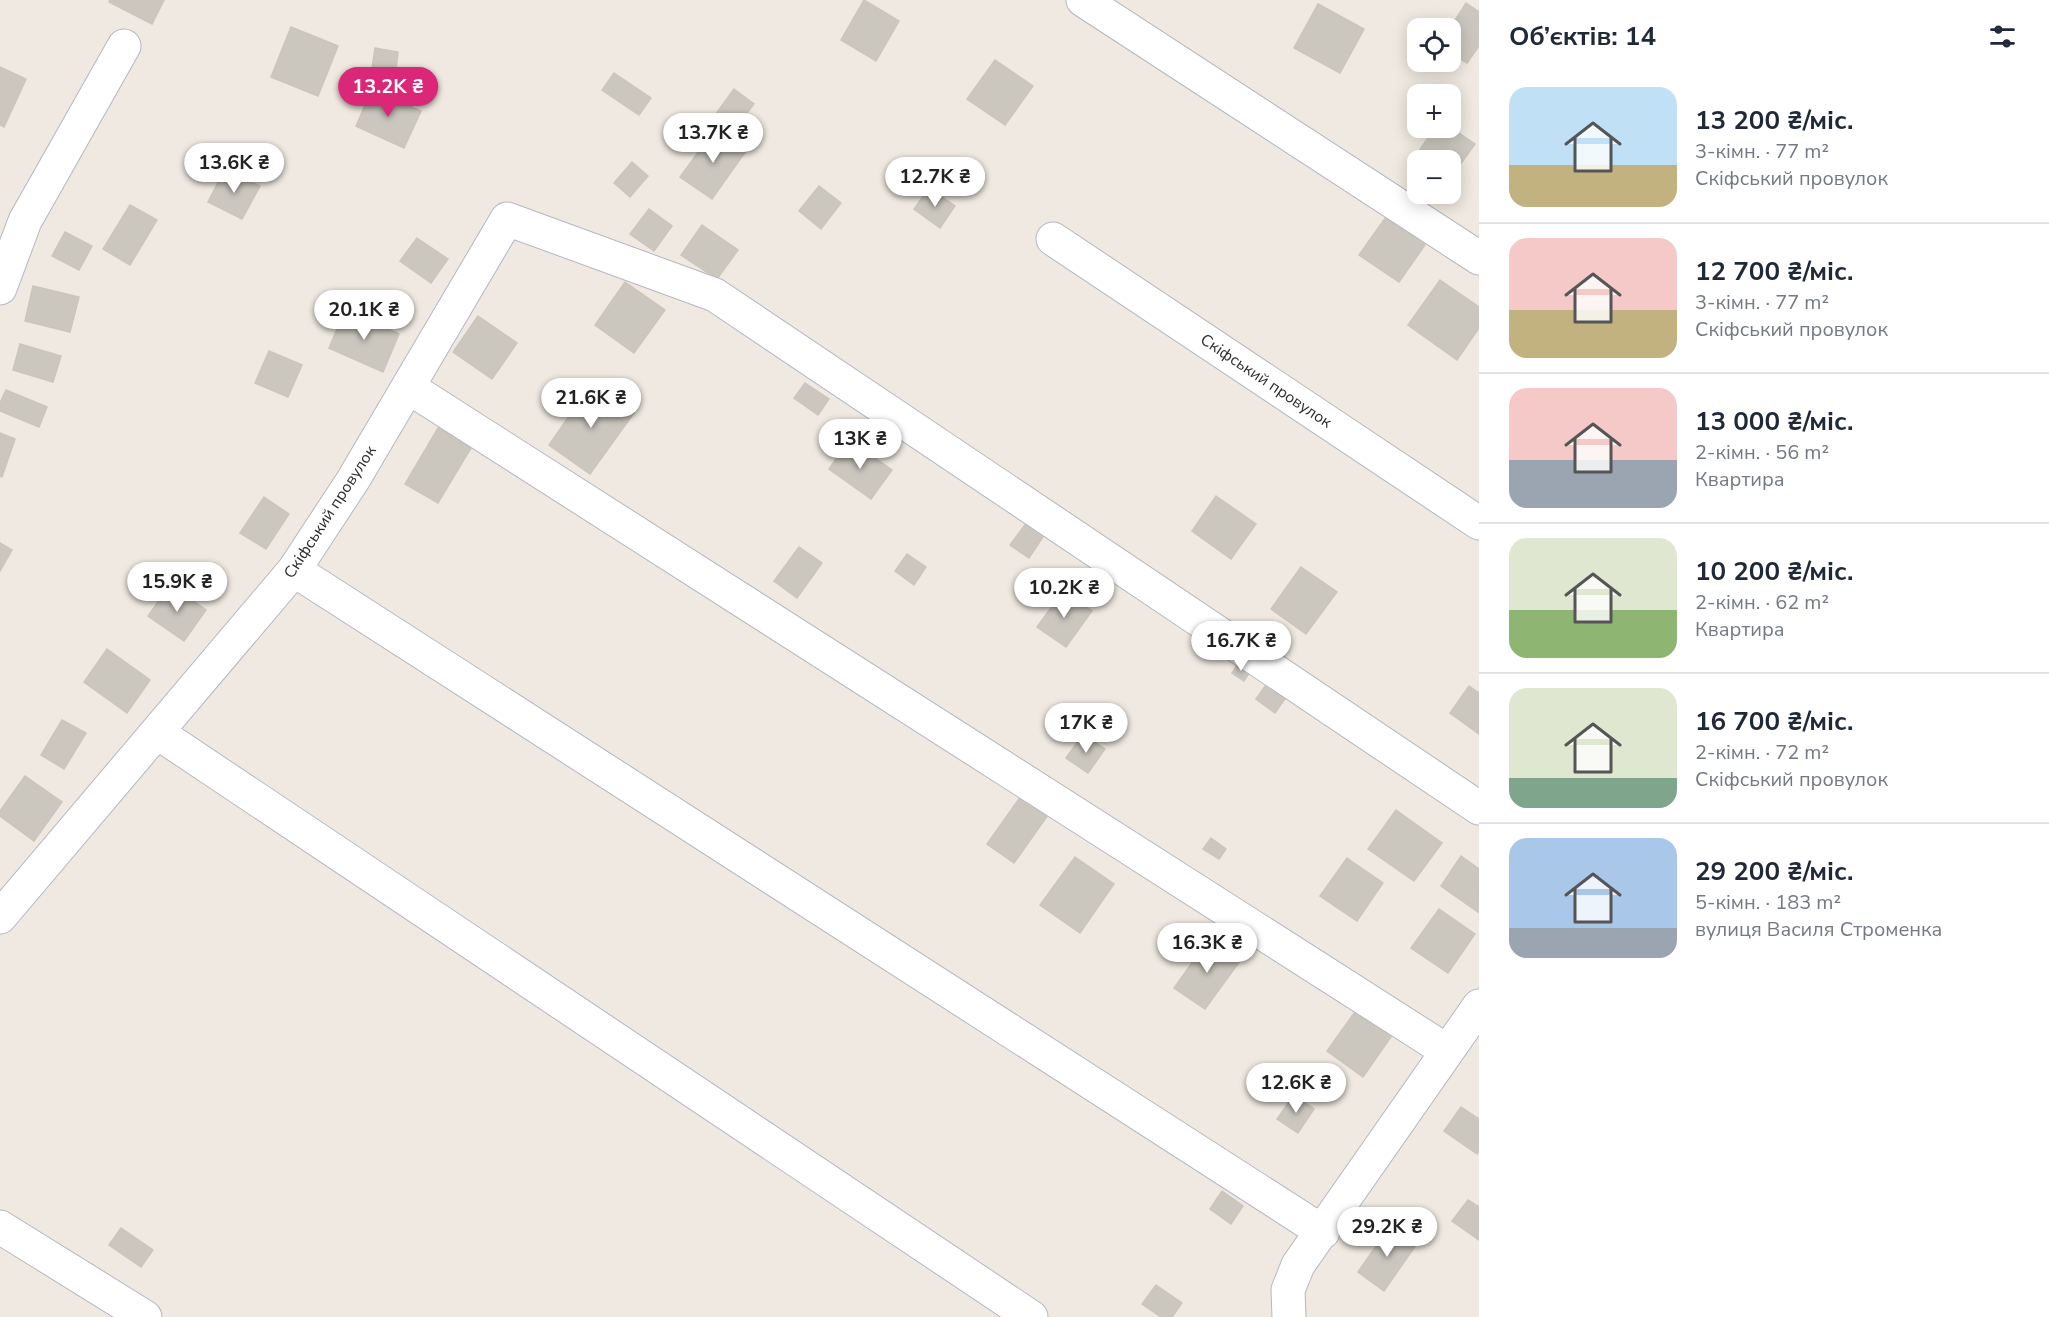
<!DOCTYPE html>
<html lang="uk">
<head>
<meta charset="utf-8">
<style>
  body { margin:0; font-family:"Nunito Sans",sans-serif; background:#f6f6f7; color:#1f2937; height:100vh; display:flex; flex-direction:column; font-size:22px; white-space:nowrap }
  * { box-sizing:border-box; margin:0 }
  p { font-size:20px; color:#747a83 }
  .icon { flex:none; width:33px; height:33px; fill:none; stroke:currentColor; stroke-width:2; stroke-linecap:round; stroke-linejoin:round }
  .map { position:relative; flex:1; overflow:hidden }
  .sheet { display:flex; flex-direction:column; background:#fff; width:570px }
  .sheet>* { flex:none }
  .tools { position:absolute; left:1407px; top:18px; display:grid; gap:12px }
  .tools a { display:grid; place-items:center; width:54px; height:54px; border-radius:12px; background:#fff; box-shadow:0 3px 15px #0003; font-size:30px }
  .price { position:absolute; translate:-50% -51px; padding:0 14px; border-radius:21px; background:#fff; color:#222; font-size:20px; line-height:39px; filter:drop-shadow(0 2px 3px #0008) }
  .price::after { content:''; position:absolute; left:50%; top:36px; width:18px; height:14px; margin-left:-9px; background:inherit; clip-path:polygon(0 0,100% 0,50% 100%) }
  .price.current { background:#db2777; color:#fff }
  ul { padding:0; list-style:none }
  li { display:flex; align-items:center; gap:18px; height:150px; padding:0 30px }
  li+li { border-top:2px solid #e0e1e3 }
  li span { display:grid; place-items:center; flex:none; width:168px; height:120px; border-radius:18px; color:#555 }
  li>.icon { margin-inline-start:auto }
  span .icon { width:72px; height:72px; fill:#fffc; stroke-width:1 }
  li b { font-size:26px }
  h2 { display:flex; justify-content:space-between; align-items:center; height:72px; padding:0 30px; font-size:26px }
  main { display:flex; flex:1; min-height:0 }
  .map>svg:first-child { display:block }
  .building { fill:#cbc7bf; stroke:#cbc5ba; stroke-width:1.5 }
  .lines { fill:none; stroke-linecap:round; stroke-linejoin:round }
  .minor-casing { stroke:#b4b7c1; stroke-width:35 }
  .minor { stroke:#fff; stroke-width:33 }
  .labels { text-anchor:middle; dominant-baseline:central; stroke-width:4.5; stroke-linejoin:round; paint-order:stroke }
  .street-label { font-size:16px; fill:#2e2e2e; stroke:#fff }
</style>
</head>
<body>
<main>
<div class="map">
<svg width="1479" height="1317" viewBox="0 0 1479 1317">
  <rect width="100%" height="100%" fill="#efe9e1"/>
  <path class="building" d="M 110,0 L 164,0 L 152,24 L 109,2 Z
    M 864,0 L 899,21 L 876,61 L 841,40 Z
    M 1466,3 L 1479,12 L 1479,46 L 1467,63 L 1450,53 L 1450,28 Z
    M 1318,4 L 1364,29 L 1340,73 L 1294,48 Z
    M 291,27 L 338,46 L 318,96 L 271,77 Z
    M 375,48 L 398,52 L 395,78 L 371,75 Z
    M 995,60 L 1033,86 L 1005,125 L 967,99 Z
    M 0,67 L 26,79 L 4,127 L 0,125 Z
    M 614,73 L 651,98 L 639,115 L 602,90 Z
    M 372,89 L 421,111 L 404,148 L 356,126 Z
    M 734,89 L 754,104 L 734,130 L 715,115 Z
    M 1450,127 L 1475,144 L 1450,179 L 1450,160 L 1418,160 L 1418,167 L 1411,162 L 1435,128 Z
    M 715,129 L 746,151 L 712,199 L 680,177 Z
    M 632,162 L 648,176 L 630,197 L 614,183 Z
    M 225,169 L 260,186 L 242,219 L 208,202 Z
    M 819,186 L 841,203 L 821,229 L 799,211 Z
    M 929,188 L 955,206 L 940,228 L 914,209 Z
    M 130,205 L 157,220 L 130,265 L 103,249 Z
    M 649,209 L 672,226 L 654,251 L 630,234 Z
    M 1386,217 L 1425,245 L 1399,282 L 1359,255 Z
    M 702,225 L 738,250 L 717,279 L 681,255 Z
    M 65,232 L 92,246 L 79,270 L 52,256 Z
    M 417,238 L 448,259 L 431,283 L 400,261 Z
    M 1440,280 L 1479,307 L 1479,328 L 1457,360 L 1408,325 Z
    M 625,282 L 665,310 L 634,353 L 595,325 Z
    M 33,286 L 79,297 L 70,332 L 25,321 Z
    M 345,310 L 399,334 L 383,372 L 329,348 Z
    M 478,316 L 517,343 L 492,379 L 453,352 Z
    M 20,344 L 61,356 L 53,382 L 13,370 Z
    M 269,351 L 302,365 L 288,397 L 255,383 Z
    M 592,383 L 634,413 L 590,474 L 549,445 Z
    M 805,383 L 829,399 L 818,415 L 794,398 Z
    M 6,390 L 47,407 L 39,427 L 0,411 L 0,403 Z
    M 438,428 L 471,448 L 438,503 L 405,484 Z
    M 0,433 L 15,439 L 2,477 L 0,476 Z
    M 849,440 L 892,470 L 871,499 L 829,469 Z
    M 1216,496 L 1256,524 L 1231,559 L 1192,531 Z
    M 264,497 L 289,514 L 266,549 L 240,533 Z
    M 1030,518 L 1047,531 L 1029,558 L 1010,545 Z
    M 0,543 L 12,550 L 0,571 Z
    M 799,547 L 822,563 L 797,598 L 774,581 Z
    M 907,554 L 926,567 L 914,585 L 895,571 Z
    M 1301,567 L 1337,592 L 1306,634 L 1271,609 Z
    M 170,585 L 206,610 L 184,641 L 148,616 Z
    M 1063,591 L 1092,611 L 1066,647 L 1037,627 Z
    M 107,649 L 150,680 L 127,713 L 84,682 Z
    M 1238,664 L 1250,672 L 1244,681 L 1232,673 Z
    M 1270,679 L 1290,692 L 1275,713 L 1256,699 Z
    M 1469,686 L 1479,693 L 1479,734 L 1450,713 Z
    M 62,720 L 86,733 L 64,769 L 41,755 Z
    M 1083,734 L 1105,749 L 1088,773 L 1066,758 Z
    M 25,776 L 62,802 L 34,841 L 0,816 L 0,811 Z
    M 1021,796 L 1048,815 L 1014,863 L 987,844 Z
    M 1396,810 L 1442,843 L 1414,881 L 1368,849 Z
    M 1211,838 L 1226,849 L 1219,859 L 1203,849 Z
    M 1461,856 L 1479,869 L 1478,912 L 1441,886 Z
    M 1075,857 L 1114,884 L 1080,933 L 1040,905 Z
    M 1347,858 L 1383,883 L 1357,921 L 1320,896 Z
    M 1439,909 L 1475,934 L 1448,973 L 1411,948 Z
    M 1209,939 L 1240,961 L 1205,1009 L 1174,988 Z
    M 1357,1009 L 1393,1034 L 1363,1077 L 1327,1051 Z
    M 1294,1095 L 1314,1109 L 1298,1133 L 1277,1119 Z
    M 1461,1107 L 1479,1119 L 1479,1151 L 1477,1154 L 1444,1131 Z
    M 1222,1191 L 1243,1206 L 1231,1224 L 1210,1209 Z
    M 1468,1200 L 1479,1207 L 1479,1240 L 1452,1221 Z
    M 1390,1226 L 1416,1245 L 1384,1291 L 1358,1272 Z
    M 121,1228 L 153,1250 L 141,1267 L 109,1245 Z
    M 1156,1285 L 1182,1303 L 1172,1317 L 1161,1317 L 1142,1304 Z"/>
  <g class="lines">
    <defs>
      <path id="minor" d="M 1083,0 L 1479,258
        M 1053,239 L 1479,523
        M 0,288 L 25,221 L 124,46
        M 408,387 L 1447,1051
        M 294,570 L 1323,1232
        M 158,733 L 1031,1317
        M 0,917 L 294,570 L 353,480 L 507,219 L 715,295 L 1479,808
        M 0,1227 L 145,1317
        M 1289,1317 L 1288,1290 L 1298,1265 L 1479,1006"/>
    </defs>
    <use href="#minor" class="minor-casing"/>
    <use href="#minor" class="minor"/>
  </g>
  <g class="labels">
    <g class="street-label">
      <text transform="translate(1266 381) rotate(34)">Скіфський провулок</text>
      <text transform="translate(330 512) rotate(-57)">Скіфський провулок</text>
    </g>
  </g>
</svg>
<div class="tools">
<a><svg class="icon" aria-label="locate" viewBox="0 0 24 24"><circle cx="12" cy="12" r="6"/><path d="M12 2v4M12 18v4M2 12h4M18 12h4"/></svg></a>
<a>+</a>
<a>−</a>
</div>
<b class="price current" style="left:388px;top:118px">13.2K ₴</b>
<b class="price" style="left:713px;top:164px">13.7K ₴</b>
<b class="price" style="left:234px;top:194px">13.6K ₴</b>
<b class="price" style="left:935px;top:208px">12.7K ₴</b>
<b class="price" style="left:364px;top:341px">20.1K ₴</b>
<b class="price" style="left:591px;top:429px">21.6K ₴</b>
<b class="price" style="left:860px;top:470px">13K ₴</b>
<b class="price" style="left:177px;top:613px">15.9K ₴</b>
<b class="price" style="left:1064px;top:619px">10.2K ₴</b>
<b class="price" style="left:1241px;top:672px">16.7K ₴</b>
<b class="price" style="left:1086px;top:754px">17K ₴</b>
<b class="price" style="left:1207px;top:974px">16.3K ₴</b>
<b class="price" style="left:1296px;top:1114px">12.6K ₴</b>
<b class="price" style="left:1387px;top:1258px">29.2K ₴</b>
</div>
<section class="sheet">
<h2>Об’єктів: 14<svg class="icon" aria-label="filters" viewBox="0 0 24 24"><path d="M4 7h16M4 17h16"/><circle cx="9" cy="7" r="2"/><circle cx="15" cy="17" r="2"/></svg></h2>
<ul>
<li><span style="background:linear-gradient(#bfe0f5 65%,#c2b280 0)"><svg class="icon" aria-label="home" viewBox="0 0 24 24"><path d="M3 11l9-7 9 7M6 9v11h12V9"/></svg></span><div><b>13 200 ₴/міс.</b><p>3-кімн. · 77 m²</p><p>Скіфський провулок</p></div></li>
<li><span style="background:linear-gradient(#f6c9c9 60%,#c2b280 0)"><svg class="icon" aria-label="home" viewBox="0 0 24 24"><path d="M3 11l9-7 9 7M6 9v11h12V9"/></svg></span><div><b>12 700 ₴/міс.</b><p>3-кімн. · 77 m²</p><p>Скіфський провулок</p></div></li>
<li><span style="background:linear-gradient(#f6c9c9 60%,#9aa5b1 0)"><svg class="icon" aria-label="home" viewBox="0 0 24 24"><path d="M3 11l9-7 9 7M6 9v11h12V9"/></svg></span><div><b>13 000 ₴/міс.</b><p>2-кімн. · 56 m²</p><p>Квартира</p></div></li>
<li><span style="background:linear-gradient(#dfe7d0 60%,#8fb573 0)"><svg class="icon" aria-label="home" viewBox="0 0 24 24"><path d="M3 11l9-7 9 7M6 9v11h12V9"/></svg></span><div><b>10 200 ₴/міс.</b><p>2-кімн. · 62 m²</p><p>Квартира</p></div></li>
<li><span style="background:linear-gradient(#dfe7d0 75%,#7fa58c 0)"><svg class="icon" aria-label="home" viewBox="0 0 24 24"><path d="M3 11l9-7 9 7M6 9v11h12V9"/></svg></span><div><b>16 700 ₴/міс.</b><p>2-кімн. · 72 m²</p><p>Скіфський провулок</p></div></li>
<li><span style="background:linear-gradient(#a9c7e8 75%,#9aa5b1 0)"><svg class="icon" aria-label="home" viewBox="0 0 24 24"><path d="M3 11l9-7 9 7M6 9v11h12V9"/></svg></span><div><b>29 200 ₴/міс.</b><p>5-кімн. · 183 m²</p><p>вулиця Василя Строменка</p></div></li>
</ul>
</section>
</main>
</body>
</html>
